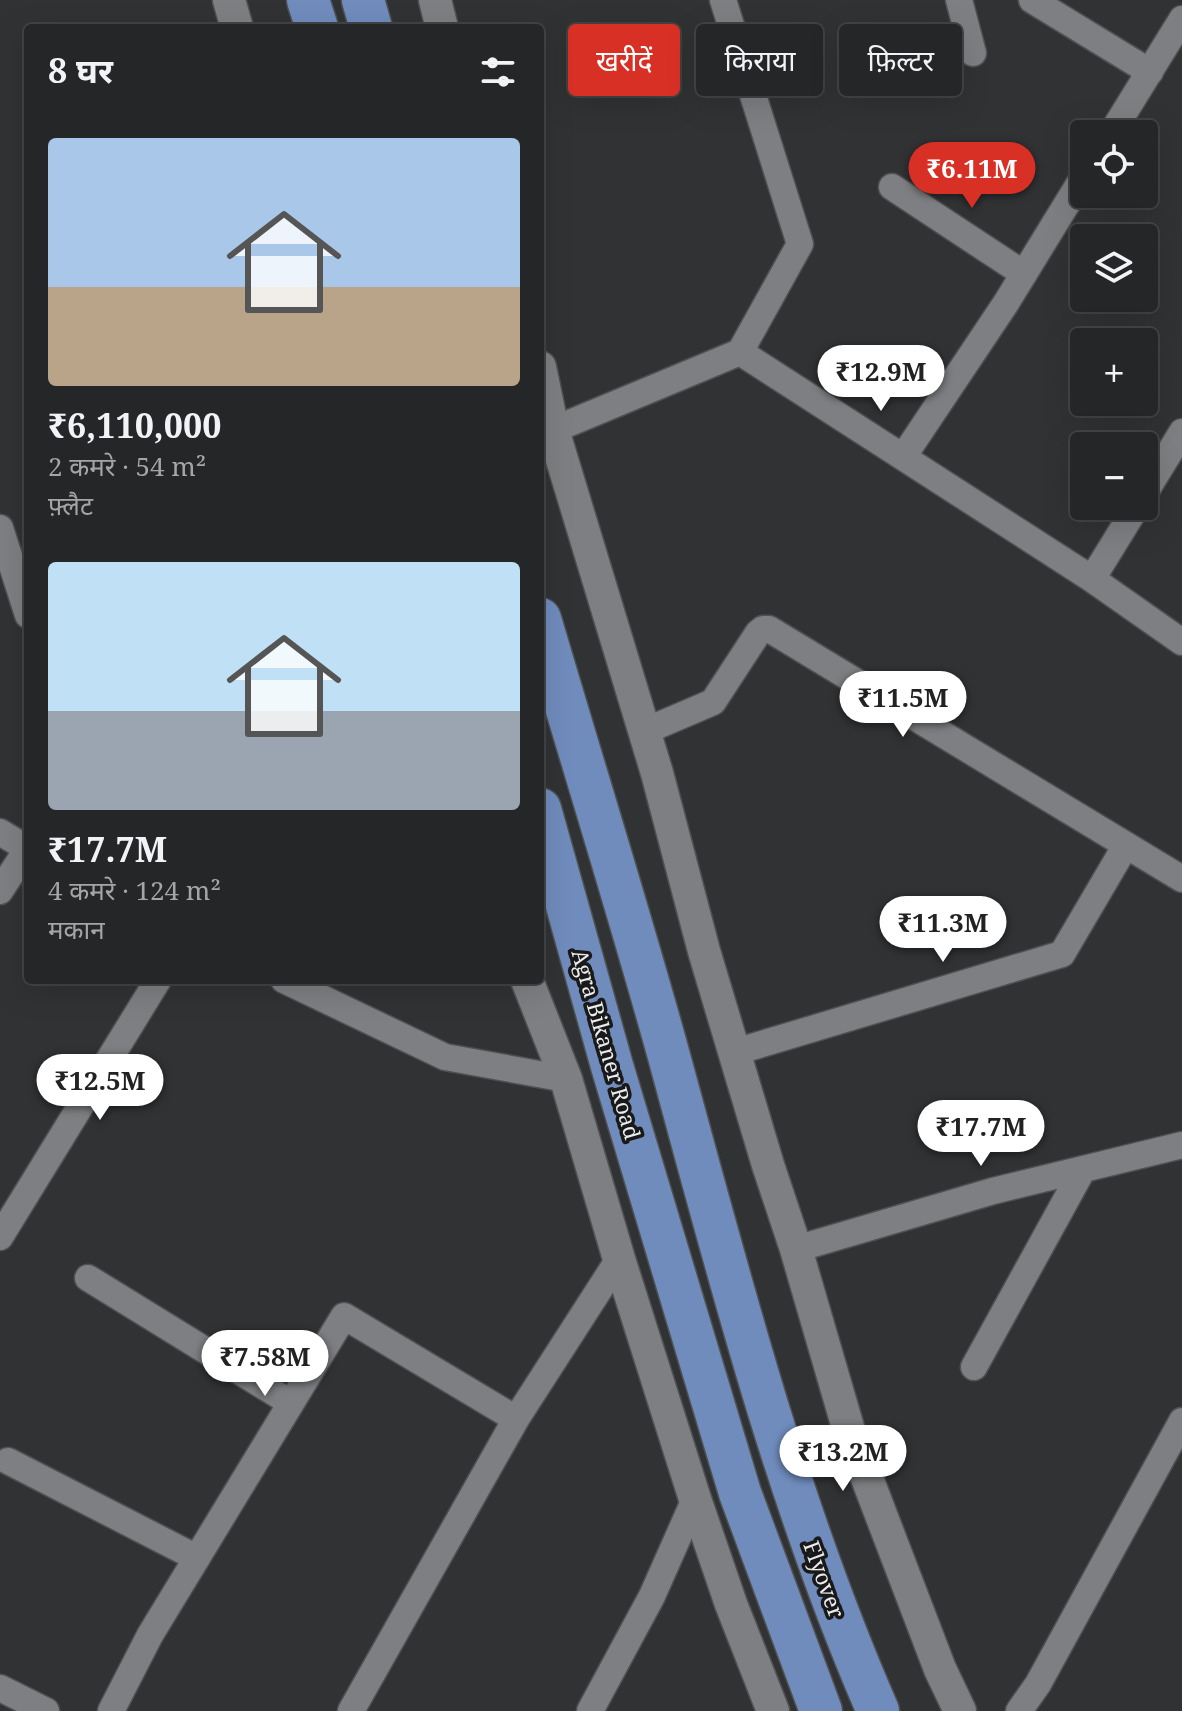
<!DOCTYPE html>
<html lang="hi">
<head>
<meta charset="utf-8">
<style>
  body { margin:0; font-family:"Noto Serif","Noto Sans Devanagari",serif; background:#303233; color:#f1f3f6; height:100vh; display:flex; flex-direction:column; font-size:30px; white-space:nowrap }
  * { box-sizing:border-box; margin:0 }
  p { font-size:26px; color:#a3a5a7 }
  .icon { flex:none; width:44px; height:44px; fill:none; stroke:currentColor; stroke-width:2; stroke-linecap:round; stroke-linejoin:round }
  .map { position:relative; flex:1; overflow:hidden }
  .details { position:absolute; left:24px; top:24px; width:520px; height:960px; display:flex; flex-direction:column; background:#242627; border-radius:8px; box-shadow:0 8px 32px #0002,0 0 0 2px #414344 }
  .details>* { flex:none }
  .top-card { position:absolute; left:568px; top:24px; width:494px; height:72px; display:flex; gap:16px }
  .tools { position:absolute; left:1070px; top:120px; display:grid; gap:16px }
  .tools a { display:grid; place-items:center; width:88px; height:88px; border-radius:8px; background:#242627; box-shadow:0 8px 32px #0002,0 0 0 2px #414344; font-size:40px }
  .price { position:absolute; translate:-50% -68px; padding:0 18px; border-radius:28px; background:#fff; color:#222; font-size:26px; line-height:52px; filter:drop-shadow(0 2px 4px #0008) }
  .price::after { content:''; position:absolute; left:50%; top:48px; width:24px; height:18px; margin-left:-12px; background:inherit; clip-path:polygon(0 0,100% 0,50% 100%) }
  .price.on { background:#d93025; color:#fff }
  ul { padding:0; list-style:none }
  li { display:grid; align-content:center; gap:16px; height:424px; padding:0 24px }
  li span { display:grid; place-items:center; height:248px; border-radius:8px; color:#555 }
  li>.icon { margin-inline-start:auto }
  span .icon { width:144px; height:144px; fill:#fffc; stroke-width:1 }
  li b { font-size:34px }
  h2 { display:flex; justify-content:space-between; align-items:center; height:96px; padding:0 24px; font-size:34px }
  .tag { padding:0 28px; border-radius:8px; background:#242627; box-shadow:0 8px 32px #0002,0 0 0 2px #414344; font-size:28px; line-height:72px }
  .tag.on { background:#d93025; color:#fff }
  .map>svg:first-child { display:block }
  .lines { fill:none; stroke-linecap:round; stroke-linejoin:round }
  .minor-casing { stroke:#4f5052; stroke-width:29 }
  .tertiary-casing { stroke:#4f5052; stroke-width:35 }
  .trunk-casing { stroke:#4f5052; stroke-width:45 }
  .minor { stroke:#7e7f82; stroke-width:26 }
  .tertiary { stroke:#7e7f82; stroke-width:32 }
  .trunk { stroke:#708cbd; stroke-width:42 }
  .labels { text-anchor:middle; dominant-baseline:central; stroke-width:7; stroke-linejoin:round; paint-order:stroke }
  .street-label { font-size:22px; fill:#ebecee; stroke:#19191a }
</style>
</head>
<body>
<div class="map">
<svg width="1182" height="1711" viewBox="0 0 1182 1711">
  <rect width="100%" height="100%" fill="#303234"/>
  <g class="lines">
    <defs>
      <path id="minor" d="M 723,0 L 800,244 L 740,352
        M 959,0 L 973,53
        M 1032,0 L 1150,72
        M 1111,134 L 1182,19
        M 892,187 L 1024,274
        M 553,430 L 740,352 L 1092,579 L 1182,642
        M 903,457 L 1006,303 L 1084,176
        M 1144,494 L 1182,432
        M 0,528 L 28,615
        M 1092,579 L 1137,506
        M 643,732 L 713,702 L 758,633 L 763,629 L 769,629 L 1182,879
        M 0,832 L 28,849
        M 0,891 L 28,848
        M 284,980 L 445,1057 L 566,1079
        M 735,1052 L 1062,954 L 1126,845
        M 0,1237 L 158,980
        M 796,1249 L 993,1191 L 1182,1145
        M 88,1278 L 291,1403
        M 974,1367 L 1083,1169
        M 8,1461 L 197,1558
        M 0,1688 L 46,1711
        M 111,1711 L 150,1635 L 344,1316 L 516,1419
        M 351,1711 L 516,1419 L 619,1259
        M 590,1711 L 652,1596 L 695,1499
        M 1019,1711 L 1038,1684 L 1182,1421"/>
      <path id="tertiary" d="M 229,0 L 237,28
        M 435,0 L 442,28
        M 540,367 L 553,430 L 657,773 L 704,951 L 768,1165 L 796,1249 L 849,1431 L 940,1669 L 960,1711
        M 527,980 L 566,1079 L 619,1259 L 695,1499 L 731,1604 L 773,1711"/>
      <path id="trunk" d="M 308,0 L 317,28
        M 363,0 L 371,28
        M 540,619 C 582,762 627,905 667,1049 C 728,1272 785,1498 878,1711
        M 540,809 L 612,1066 L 740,1493 L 821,1711"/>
    </defs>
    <use href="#minor" class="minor-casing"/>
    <use href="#tertiary" class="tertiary-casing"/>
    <use href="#trunk" class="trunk-casing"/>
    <use href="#minor" class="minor"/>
    <use href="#tertiary" class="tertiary"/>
    <use href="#trunk" class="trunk"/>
  </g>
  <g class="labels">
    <g class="street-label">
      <text transform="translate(607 1044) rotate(74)">Agra Bikaner Road</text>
      <text transform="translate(825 1579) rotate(70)">Flyover</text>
    </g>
  </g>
</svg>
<div class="tools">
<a><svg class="icon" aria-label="locate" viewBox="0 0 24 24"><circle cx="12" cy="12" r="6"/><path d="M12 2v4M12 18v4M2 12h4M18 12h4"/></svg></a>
<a><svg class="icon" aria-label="layers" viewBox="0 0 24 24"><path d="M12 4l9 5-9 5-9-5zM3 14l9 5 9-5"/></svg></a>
<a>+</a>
<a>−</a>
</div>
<b class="price on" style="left:972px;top:210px">₹6.11M</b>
<b class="price" style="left:881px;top:413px">₹12.9M</b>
<b class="price" style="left:903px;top:739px">₹11.5M</b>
<b class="price" style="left:943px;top:964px">₹11.3M</b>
<b class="price" style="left:100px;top:1122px">₹12.5M</b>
<b class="price" style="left:981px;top:1168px">₹17.7M</b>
<b class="price" style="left:265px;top:1398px">₹7.58M</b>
<b class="price" style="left:843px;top:1493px">₹13.2M</b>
<div class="top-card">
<a class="tag on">खरीदें</a>
<a class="tag">किराया</a>
<a class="tag">फ़िल्टर</a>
</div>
<section class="details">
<h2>8 घर<svg class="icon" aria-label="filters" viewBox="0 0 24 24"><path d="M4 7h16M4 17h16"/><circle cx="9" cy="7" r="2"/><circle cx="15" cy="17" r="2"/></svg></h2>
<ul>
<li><span style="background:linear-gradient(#a9c7e8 60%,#b9a48a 0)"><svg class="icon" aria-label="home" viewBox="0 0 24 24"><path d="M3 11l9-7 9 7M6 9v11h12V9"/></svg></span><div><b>₹6,110,000</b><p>2 कमरे · 54 m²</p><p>फ़्लैट</p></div></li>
<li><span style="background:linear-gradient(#bfe0f5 60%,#9aa5b1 0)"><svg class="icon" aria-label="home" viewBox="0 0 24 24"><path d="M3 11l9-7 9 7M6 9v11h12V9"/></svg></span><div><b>₹17.7M</b><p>4 कमरे · 124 m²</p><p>मकान</p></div></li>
</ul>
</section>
</div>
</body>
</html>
